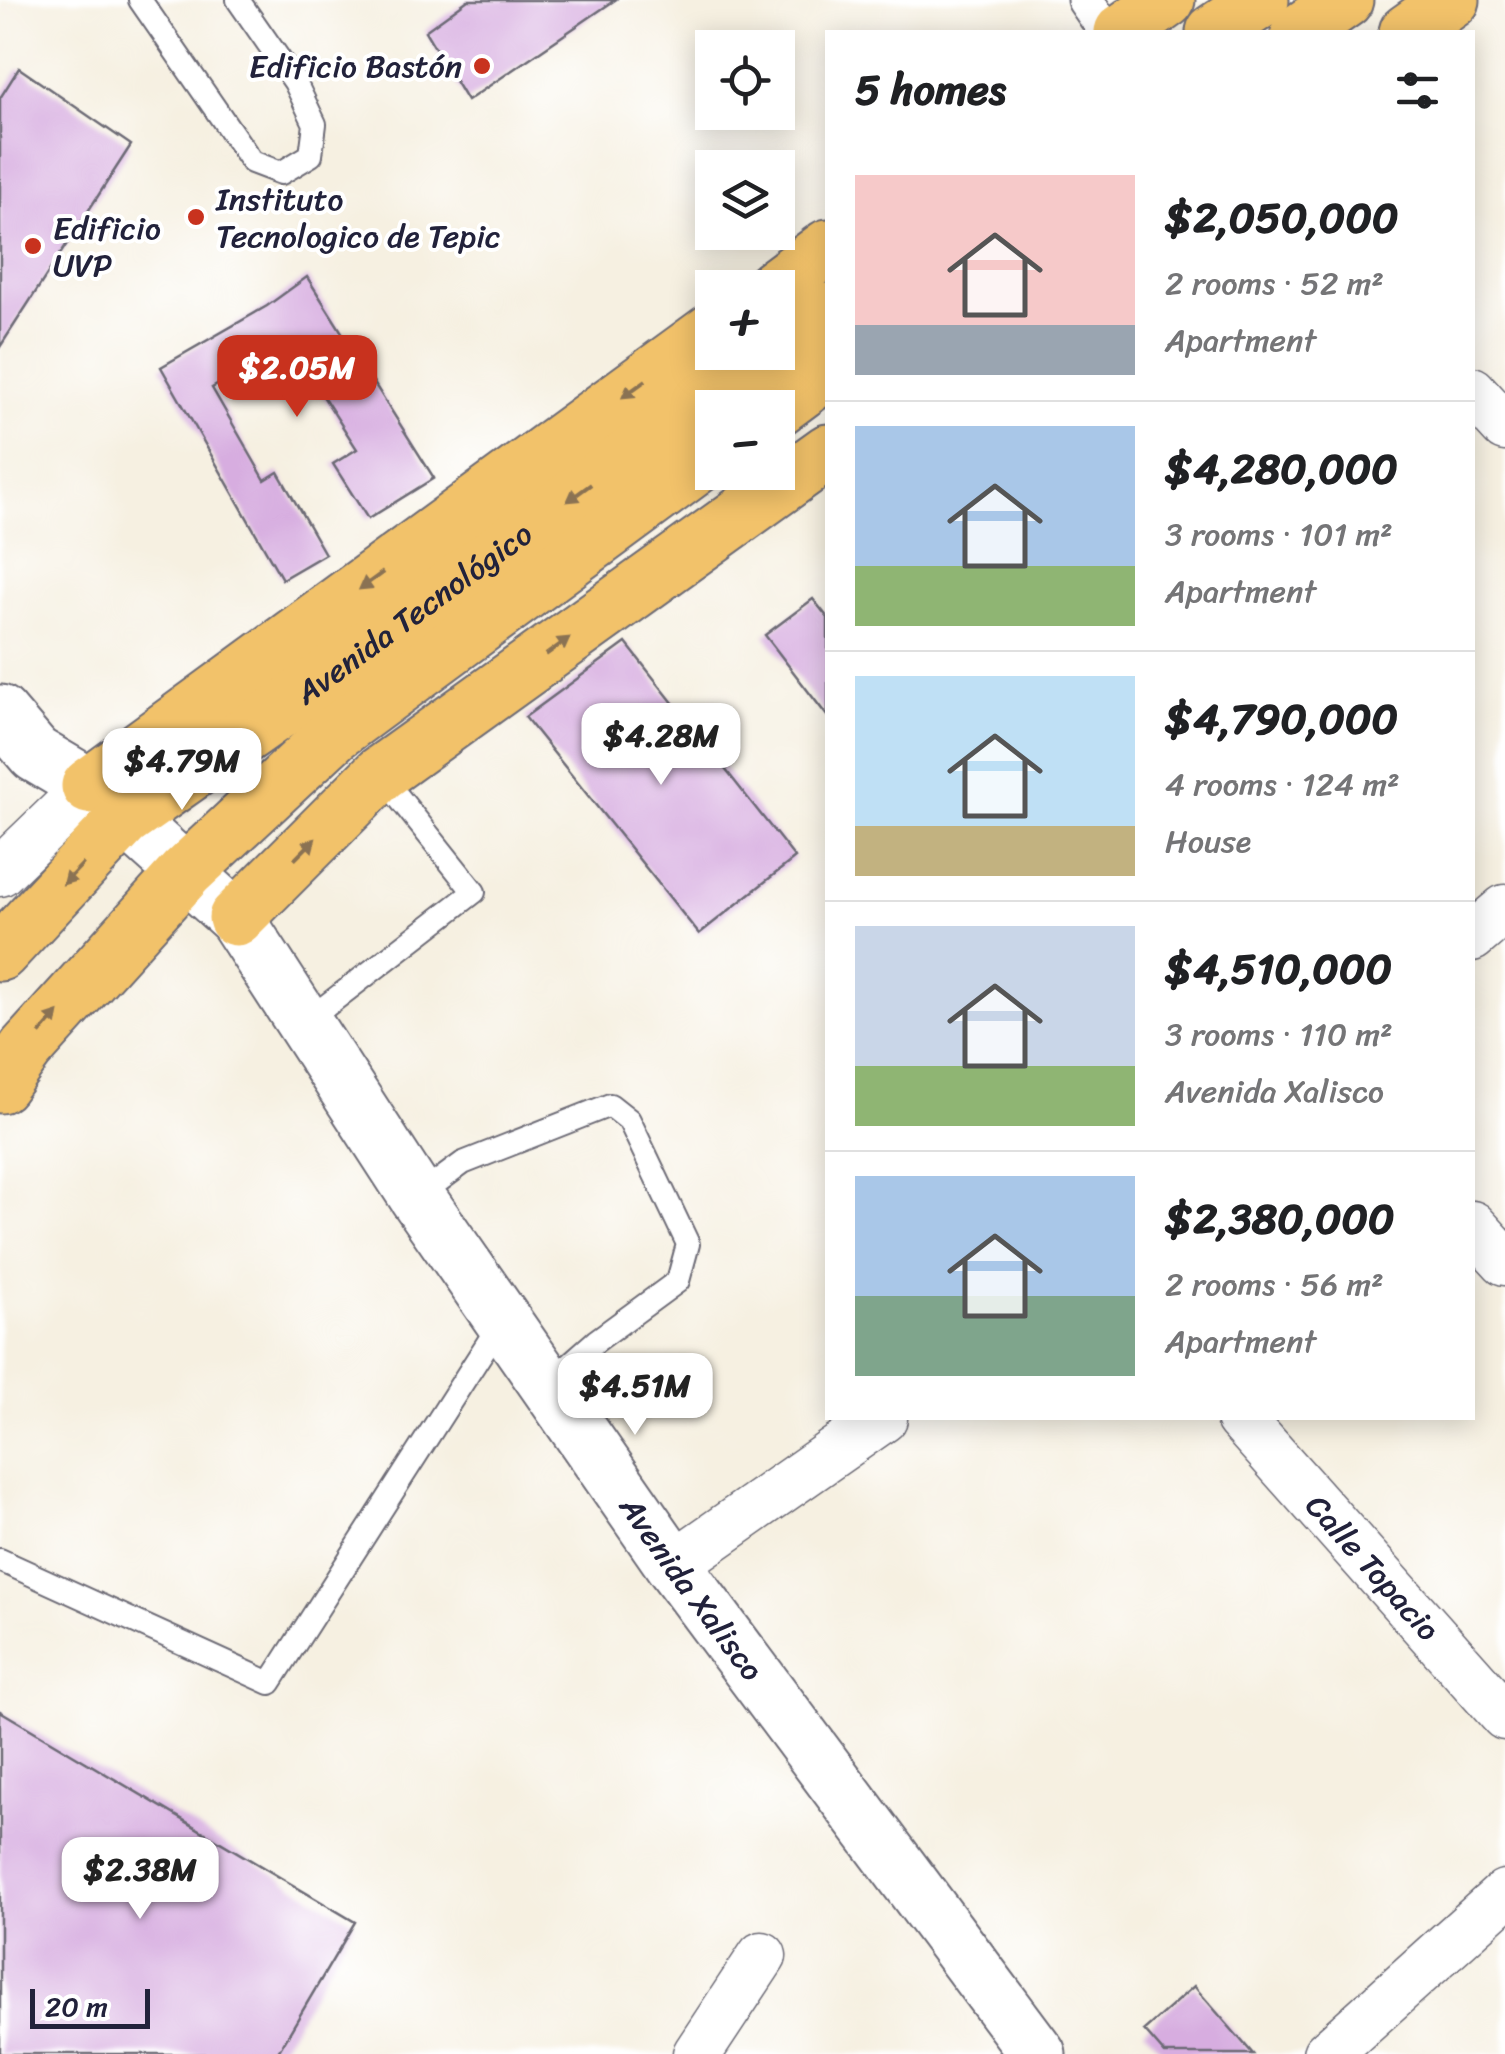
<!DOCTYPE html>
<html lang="en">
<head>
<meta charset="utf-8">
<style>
  body { margin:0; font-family:Sriracha,sans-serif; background:#f2f2f2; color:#202124; height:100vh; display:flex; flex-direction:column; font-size:38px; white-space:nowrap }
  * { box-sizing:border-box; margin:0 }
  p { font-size:32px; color:#757577 }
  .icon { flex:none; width:55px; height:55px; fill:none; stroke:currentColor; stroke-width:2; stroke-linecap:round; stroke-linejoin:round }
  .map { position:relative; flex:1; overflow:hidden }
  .sheet { position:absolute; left:825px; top:30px; width:650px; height:1390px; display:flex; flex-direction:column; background:#fff; border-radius:0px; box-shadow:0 5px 25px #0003 }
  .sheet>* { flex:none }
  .fabs { position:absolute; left:695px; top:30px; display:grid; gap:20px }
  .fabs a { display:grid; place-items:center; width:100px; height:100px; border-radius:0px; background:#fff; box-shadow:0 5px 25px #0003; font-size:50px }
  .scale { position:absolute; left:30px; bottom:25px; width:120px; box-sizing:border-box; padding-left:10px; border:5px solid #22223b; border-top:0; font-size:28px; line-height:35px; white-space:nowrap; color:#22223b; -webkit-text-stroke:8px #fff; paint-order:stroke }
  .price { position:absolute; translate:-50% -85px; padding:0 22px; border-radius:20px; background:#fff; color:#222; font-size:32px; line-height:65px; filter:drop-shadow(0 2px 5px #0008) }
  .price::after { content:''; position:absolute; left:50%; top:60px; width:30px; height:22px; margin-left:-15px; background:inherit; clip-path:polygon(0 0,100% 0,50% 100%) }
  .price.current { background:#c8321e; color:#fff }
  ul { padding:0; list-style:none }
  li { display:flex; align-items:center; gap:30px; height:250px; padding:0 30px }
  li+li { border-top:2px solid #e0e0e0 }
  li span { display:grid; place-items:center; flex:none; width:280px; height:200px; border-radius:0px; color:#555 }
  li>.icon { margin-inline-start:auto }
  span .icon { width:120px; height:120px; fill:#fffc; stroke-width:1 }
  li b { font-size:42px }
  h2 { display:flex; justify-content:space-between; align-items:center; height:120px; padding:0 30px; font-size:42px }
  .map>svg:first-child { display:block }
  .building { fill:#d7ade0 }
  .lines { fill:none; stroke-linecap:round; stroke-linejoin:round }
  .service-casing { stroke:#6c6a75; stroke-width:26 }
  .pedestrian-casing { stroke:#6c6a75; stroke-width:39 }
  .minor-casing { stroke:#6c6a75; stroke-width:51 }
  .tertiary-casing { stroke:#6c6a75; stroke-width:59 }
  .primary-casing { stroke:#6c6a75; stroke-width:59 }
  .trunk-casing { stroke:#6c6a75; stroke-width:59 }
  .service { stroke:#fff; stroke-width:22 }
  .pedestrian { stroke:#fff; stroke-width:35 }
  .minor { stroke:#fff; stroke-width:48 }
  .tertiary { stroke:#fff; stroke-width:55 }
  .primary { stroke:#f2c26a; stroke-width:55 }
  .trunk { stroke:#f2c26a; stroke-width:55 }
  .oneway { fill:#8a7252 }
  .poi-dot { fill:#c8321e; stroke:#fff; stroke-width:4 }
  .labels { text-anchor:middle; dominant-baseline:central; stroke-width:8; stroke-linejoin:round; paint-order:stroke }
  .poi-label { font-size:32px; fill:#22223b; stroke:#fff; text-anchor:start }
  .street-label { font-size:32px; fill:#22223b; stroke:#fff }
</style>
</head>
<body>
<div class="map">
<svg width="1505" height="2054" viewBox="0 0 1505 2054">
  <rect width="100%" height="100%" fill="#fff"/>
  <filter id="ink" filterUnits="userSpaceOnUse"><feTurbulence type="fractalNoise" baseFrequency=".01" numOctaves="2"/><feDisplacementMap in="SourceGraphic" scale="20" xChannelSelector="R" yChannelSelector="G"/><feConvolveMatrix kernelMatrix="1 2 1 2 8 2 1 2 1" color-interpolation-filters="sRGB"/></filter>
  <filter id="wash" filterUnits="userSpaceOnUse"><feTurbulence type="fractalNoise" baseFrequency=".0048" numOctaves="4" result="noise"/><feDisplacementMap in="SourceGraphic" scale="40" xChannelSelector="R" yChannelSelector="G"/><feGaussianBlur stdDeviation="2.25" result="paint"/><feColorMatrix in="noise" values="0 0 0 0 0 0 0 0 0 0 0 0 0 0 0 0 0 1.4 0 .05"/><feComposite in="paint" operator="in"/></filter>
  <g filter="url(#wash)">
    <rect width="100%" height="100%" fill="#f6f0e1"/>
    <g id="blocks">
      <path class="building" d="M 468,0 L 615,0 L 467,101 L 425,31 Z
        M 19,68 L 131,145 L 0,347 L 0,98 Z
        M 307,277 L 434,478 L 368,519 L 333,464 L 357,449 L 289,343 L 212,388 L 265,480 L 278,472 L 325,554 L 282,579 L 161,367 L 267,306 Z
        M 813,599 L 828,618 L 828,717 L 765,635 Z
        M 626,643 L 795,858 L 699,934 L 525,717 Z
        M 0,1711 L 355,1922 L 277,2054 L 0,2054 Z
        M 1194,1986 L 1253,2054 L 1165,2054 L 1144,2030 Z"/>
    </g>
  </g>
  <g filter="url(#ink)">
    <use href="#blocks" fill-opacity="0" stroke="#6c6a75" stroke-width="2.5"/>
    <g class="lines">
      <defs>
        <path id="service" d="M 140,0 L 252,162 L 281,173 L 311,155 L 315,124 L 295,82 L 238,0
          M 304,1023 L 474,892 L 380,774
          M 417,1197 L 463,1163 L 610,1105 L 629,1120 L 688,1244 L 678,1281 L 596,1341 L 546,1385
          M 0,1560 L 270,1683 L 502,1321"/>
        <path id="pedestrian" d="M 1085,0 L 1107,32"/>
        <g id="minor">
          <path d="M 1472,391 L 1505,427"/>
          <path d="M 0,872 L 89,786"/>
          <path d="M 1472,937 L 1505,909"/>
          <path d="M 1472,1225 L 1505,1261"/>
          <path id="s1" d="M 1240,1418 L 1505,1716"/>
          <path d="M 673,1565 L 883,1418"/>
          <path d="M 697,2054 L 762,1956"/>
          <path d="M 1327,2054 L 1505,1894"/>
        </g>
        <g id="tertiary">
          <path id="s2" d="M 0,713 L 35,754 L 89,786 L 236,918 L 417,1197 L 673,1565 L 1038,2054"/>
        </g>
        <path id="primary" d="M 1122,32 L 1167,0
          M 1407,32 L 1452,0
          M 773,288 L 828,247
          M 89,786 L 712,331
          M 236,918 L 380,774 L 828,452"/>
        <g id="trunk">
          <path d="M 1214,32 L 1261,0"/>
          <path d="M 1299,32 L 1345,0"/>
          <path d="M 778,348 L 828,311"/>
          <path d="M 778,408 L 828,371"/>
          <path id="s3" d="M 0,953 L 124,820 L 316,685 L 771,352"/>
          <path d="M 0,1085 L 26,1049 L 186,872 L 335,733 L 712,455"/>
        </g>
      </defs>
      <use href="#service" class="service-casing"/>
      <use href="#pedestrian" class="pedestrian-casing"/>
      <use href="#minor" class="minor-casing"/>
      <use href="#tertiary" class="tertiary-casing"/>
      <use href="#primary" class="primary-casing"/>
      <use href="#trunk" class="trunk-casing"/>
      <use href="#service" class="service"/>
      <use href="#pedestrian" class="pedestrian"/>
      <use href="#minor" class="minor"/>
      <use href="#tertiary" class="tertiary"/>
      <use href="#primary" class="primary"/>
      <use href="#trunk" class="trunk"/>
    </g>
    <defs><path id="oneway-solid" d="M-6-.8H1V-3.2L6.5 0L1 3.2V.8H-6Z" transform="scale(2.5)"/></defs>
    <g class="oneway">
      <use href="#oneway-solid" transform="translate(634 389) rotate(144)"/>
      <use href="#oneway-solid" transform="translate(579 493) rotate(144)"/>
      <use href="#oneway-solid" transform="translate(371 581) rotate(144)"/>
      <use href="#oneway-solid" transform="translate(558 646) rotate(-36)"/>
      <use href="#oneway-solid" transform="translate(305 849) rotate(-45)"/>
      <use href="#oneway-solid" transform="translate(73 874) rotate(134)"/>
      <use href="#oneway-solid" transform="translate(49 1023) rotate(-49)"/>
    </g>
  </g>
  <g class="poi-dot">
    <circle cx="482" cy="66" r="10"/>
    <circle cx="196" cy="217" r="10"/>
    <circle cx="33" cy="246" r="10"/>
  </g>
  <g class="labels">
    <g class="poi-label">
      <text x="462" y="66" text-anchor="end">Edificio Bastón</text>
      <text x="216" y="199">Instituto<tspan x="216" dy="37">Tecnologico de Tepic</tspan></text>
      <text x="53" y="228">Edificio<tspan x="53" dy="37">UVP</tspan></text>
    </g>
    <g class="street-label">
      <text stroke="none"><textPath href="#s3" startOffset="538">Avenida Tecnológico</textPath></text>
      <text stroke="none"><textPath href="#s1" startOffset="200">Calle Topacio</textPath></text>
      <text stroke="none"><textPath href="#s2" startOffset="1125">Avenida Xalisco</textPath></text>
    </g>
  </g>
</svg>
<div class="fabs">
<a><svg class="icon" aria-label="locate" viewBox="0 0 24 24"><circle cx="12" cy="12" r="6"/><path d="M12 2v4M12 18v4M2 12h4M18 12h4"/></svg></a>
<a><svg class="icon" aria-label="layers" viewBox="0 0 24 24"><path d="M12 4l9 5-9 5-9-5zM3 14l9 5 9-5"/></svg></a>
<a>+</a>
<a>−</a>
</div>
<div class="scale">20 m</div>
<b class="price current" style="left:297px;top:420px">$2.05M</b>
<b class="price" style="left:661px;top:788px">$4.28M</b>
<b class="price" style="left:182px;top:813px">$4.79M</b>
<b class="price" style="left:635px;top:1438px">$4.51M</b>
<b class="price" style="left:140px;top:1922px">$2.38M</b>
<section class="sheet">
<h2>5 homes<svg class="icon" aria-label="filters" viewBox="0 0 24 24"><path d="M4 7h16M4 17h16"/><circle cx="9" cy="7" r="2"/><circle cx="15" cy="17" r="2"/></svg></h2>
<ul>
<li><span style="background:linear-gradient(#f6c9c9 75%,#9aa5b1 0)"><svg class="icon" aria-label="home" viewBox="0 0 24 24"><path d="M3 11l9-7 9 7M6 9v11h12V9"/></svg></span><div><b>$2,050,000</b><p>2 rooms · 52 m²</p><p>Apartment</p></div></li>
<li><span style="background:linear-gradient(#a9c7e8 70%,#8fb573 0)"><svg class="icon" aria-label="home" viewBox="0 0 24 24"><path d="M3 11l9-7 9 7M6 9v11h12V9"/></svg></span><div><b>$4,280,000</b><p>3 rooms · 101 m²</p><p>Apartment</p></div></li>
<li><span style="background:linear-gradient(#bfe0f5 75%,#c2b280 0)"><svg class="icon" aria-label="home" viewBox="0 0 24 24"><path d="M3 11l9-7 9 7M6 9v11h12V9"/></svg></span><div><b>$4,790,000</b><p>4 rooms · 124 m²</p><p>House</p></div></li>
<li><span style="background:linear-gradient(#c9d6e8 70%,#8fb573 0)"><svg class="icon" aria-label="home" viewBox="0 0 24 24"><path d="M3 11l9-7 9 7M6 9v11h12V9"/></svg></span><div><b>$4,510,000</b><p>3 rooms · 110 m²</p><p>Avenida Xalisco</p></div></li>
<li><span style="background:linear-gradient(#a9c7e8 60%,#7fa58c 0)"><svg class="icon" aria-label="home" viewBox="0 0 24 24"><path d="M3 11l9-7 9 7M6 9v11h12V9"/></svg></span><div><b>$2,380,000</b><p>2 rooms · 56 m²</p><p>Apartment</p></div></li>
</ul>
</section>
</div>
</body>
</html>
